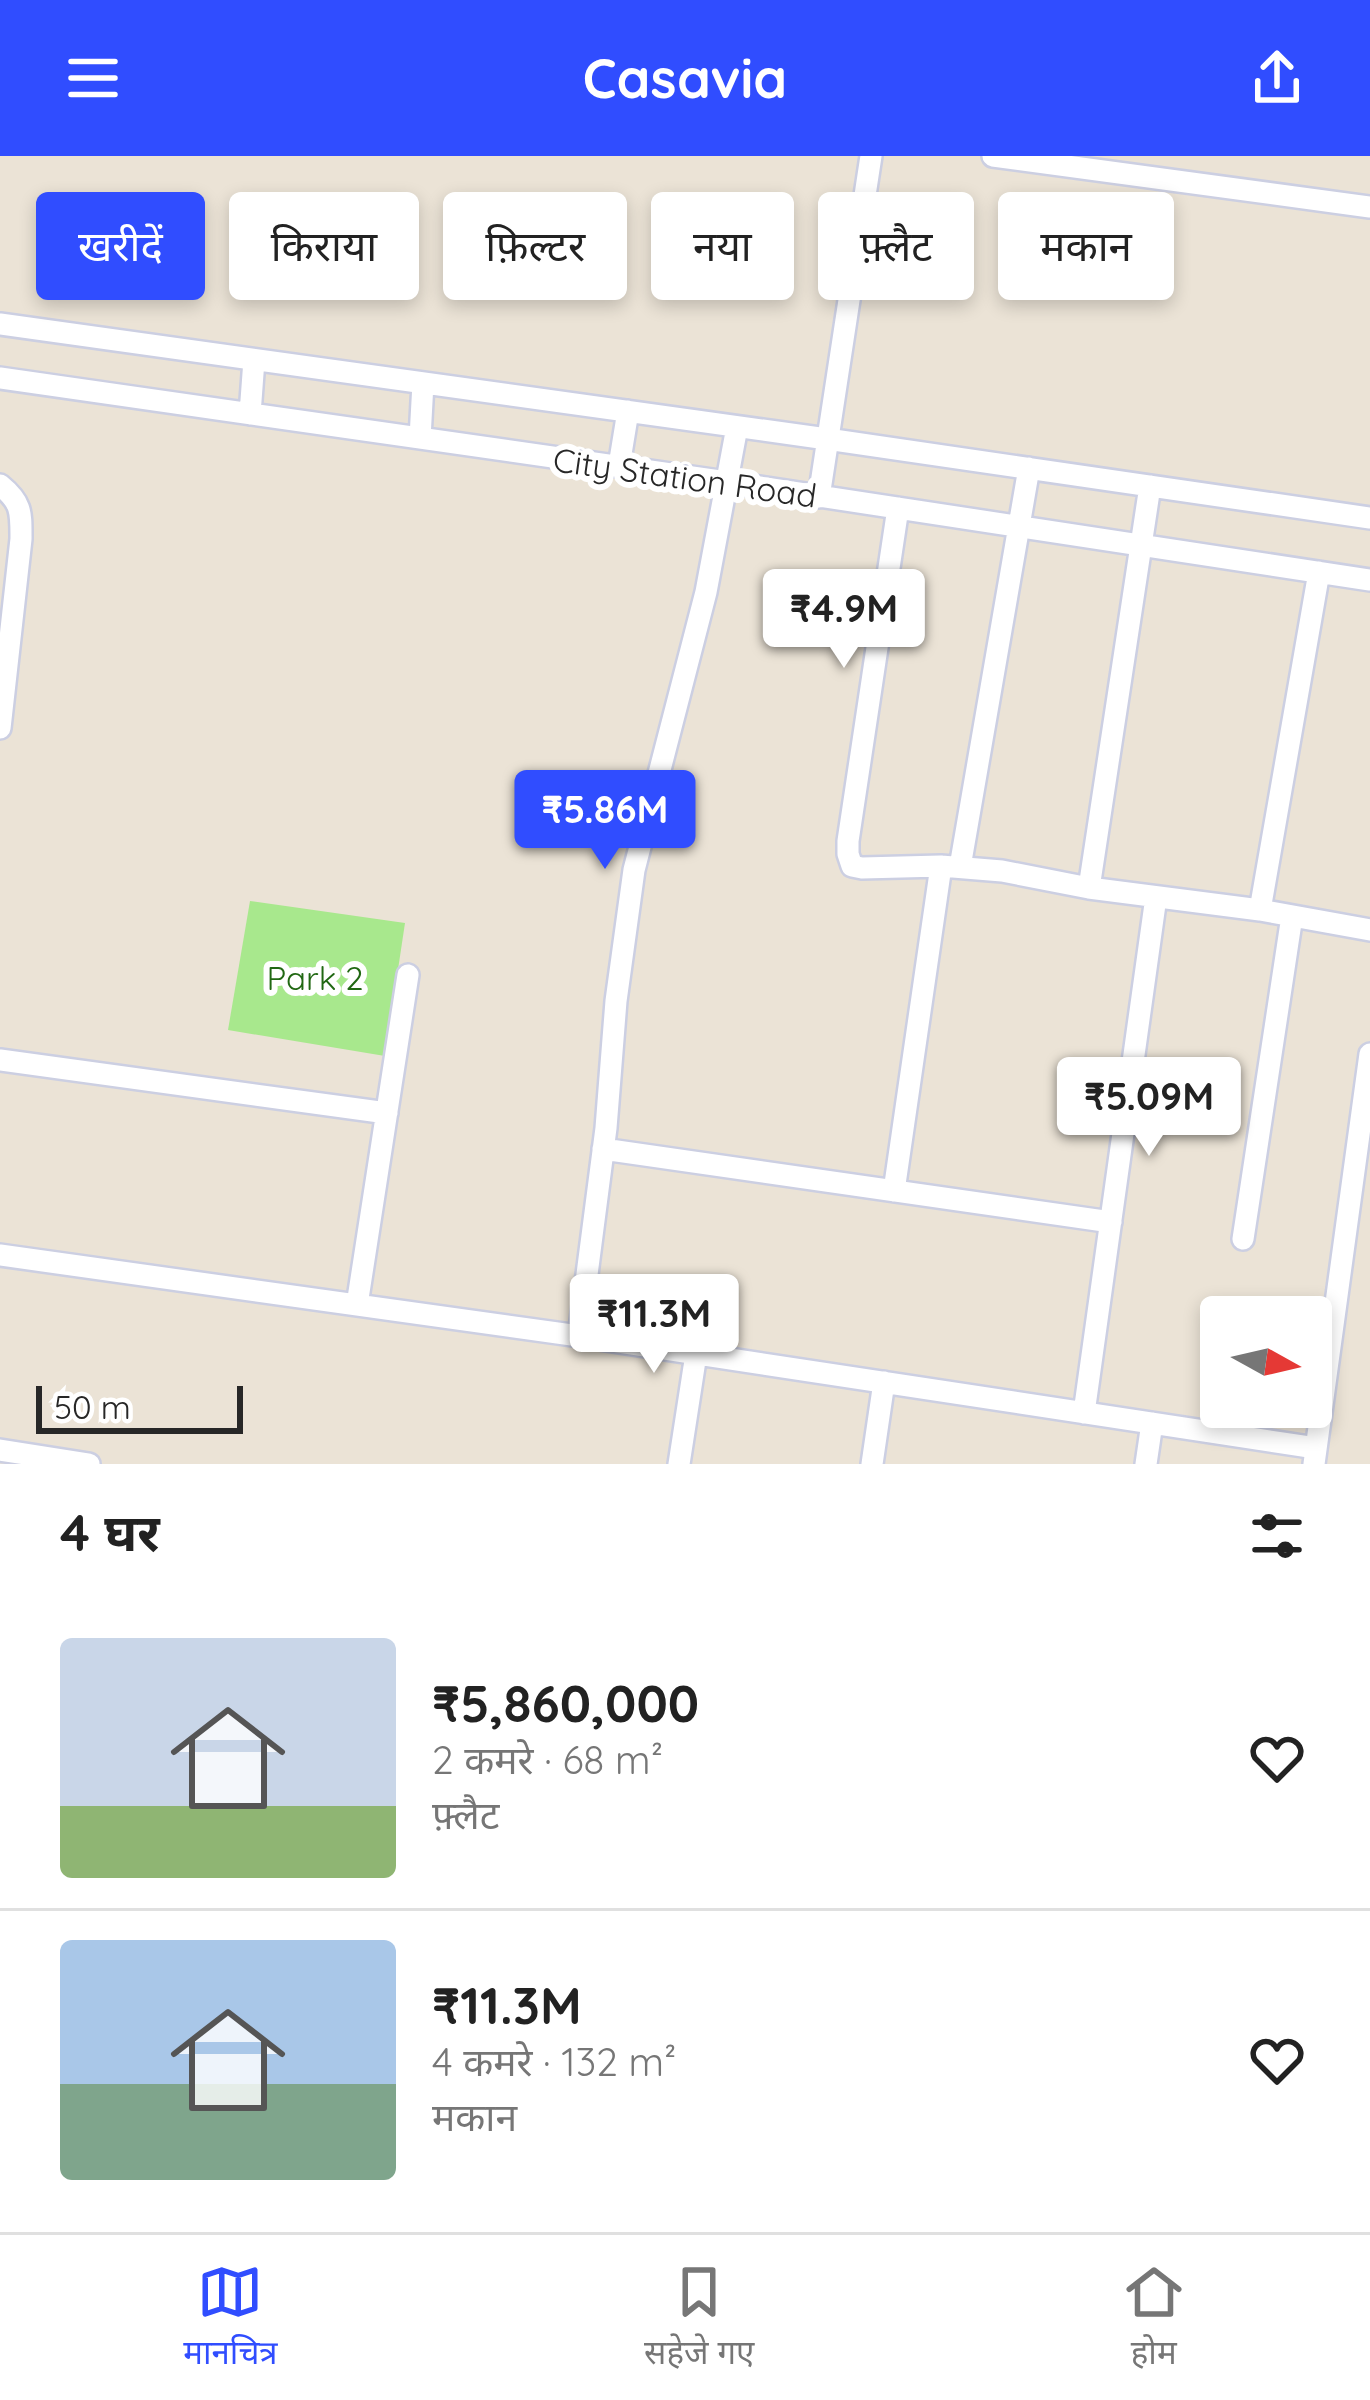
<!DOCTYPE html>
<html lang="hi">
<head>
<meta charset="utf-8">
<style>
  body { margin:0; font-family:Quicksand,"Noto Sans Devanagari",sans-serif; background:#f2f2f2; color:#222; height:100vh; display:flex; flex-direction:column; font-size:45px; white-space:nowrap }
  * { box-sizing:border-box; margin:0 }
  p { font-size:39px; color:#767676 }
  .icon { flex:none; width:66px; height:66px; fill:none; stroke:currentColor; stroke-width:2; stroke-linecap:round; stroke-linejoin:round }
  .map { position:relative; height:1308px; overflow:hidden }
  .details { display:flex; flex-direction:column; background:#fff; flex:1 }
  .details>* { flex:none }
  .banner { position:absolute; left:36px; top:36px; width:1299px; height:108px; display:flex; gap:24px }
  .needle { width:78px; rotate:98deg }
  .tools { position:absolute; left:1200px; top:1140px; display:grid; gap:24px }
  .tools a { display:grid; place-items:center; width:132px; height:132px; border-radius:12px; background:#fff; box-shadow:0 6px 18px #0003; font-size:60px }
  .scale { position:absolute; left:36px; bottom:30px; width:207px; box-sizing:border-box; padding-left:12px; border:6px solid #272727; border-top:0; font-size:33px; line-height:42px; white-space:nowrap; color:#272727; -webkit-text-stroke:9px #fff; paint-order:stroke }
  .price { position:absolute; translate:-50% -102px; padding:0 27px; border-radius:12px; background:#fff; color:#222; font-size:39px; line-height:78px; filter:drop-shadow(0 3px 6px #0008) }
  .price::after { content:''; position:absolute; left:50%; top:72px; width:36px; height:27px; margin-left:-18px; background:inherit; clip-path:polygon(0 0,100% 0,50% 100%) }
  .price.current { background:#304dff; color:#fff }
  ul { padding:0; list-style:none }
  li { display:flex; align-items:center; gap:36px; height:300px; padding:0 60px }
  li+li { border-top:3px solid #e0e0e0 }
  li span { display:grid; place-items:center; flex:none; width:336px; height:240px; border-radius:12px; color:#555 }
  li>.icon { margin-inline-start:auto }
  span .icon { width:144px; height:144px; fill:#fffc; stroke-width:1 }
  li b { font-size:51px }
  h2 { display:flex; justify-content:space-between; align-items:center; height:144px; padding:0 60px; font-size:51px }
  .tag { padding:0 42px; border-radius:12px; background:#fff; box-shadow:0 6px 18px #0003; font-size:42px; line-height:108px }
  .tag.current { background:#304dff; color:#fff }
  header { display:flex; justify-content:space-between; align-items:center; height:156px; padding:0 60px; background:#304dff; color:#fff; font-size:54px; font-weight:700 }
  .tabs { display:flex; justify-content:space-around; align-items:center; height:168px; border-top:3px solid #e0e0e0; background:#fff; font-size:33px; color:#767676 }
  .tabs a { display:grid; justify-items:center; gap:6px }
  .tabs .current { color:#304dff }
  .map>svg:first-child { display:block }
  .green { fill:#a8e88d }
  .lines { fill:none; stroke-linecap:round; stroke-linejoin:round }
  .street-casing { stroke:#cccfe2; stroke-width:26 }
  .street { stroke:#fff; stroke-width:21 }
  .labels { text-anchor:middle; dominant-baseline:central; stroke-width:12; stroke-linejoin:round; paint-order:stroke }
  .street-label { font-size:33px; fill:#272727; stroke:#fff }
  .park-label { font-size:33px; fill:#216813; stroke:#fff }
</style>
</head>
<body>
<header><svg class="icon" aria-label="menu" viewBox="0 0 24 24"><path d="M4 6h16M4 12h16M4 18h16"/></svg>Casavia<svg class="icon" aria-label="share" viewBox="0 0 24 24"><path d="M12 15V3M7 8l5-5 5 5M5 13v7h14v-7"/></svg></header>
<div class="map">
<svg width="1370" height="1308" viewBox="0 0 1370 1308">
  <rect width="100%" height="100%" fill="#ebe3d6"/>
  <path class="green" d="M 250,745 L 405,767 L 385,900 L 228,874 Z"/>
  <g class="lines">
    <defs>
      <path id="street" d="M 993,0 L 1370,51
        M 0,168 L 827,283 L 1370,362
        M 0,222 L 727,326 L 1370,424
        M 250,258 L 254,204
        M 420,282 L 423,227
        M 619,310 L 628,255
        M 0,329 C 22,347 21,356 21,383 L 0,572
        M 819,341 L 871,0
        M 898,352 L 848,685 L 848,698 L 852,710 L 862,712 L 941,710 L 1002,715 L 1089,732 L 1260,754 L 1370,774
        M 960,711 L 1029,312
        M 1089,732 L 1150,330
        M 1260,754 L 1319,416
        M 0,904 L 387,957
        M 603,993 L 1111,1066
        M 894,1035 L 941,710
        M 1243,1083 L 1292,760
        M 0,1099 L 579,1180 L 1316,1292
        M 357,1149 L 408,819
        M 579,1180 L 606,972 L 616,845 L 634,714 L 706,436 L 737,271
        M 1084,1257 L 1156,741
        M 0,1294 L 89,1308
        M 679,1308 L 696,1198
        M 872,1308 L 884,1226
        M 1146,1308 L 1152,1267
        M 1314,1308 L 1370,898"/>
    </defs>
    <use href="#street" class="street-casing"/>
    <use href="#street" class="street"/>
  </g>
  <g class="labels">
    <g class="street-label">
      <text transform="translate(685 321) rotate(8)">City Station Road</text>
    </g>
    <g class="park-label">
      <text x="315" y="821">Park 2</text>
    </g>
  </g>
</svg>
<div class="tools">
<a><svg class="needle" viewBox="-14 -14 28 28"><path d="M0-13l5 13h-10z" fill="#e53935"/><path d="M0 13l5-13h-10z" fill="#767676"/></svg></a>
</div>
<div class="scale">50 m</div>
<b class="price" style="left:844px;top:515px">₹4.9M</b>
<b class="price current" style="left:605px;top:716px">₹5.86M</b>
<b class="price" style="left:1149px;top:1003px">₹5.09M</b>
<b class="price" style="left:654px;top:1220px">₹11.3M</b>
<div class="banner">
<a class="tag current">खरीदें</a>
<a class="tag">किराया</a>
<a class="tag">फ़िल्टर</a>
<a class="tag">नया</a>
<a class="tag">फ़्लैट</a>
<a class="tag">मकान</a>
</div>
</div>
<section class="details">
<h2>4 घर<svg class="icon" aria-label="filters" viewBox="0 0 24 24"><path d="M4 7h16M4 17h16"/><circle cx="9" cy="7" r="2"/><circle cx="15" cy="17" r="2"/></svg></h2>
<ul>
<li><span style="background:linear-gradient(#c9d6e8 70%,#8fb573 0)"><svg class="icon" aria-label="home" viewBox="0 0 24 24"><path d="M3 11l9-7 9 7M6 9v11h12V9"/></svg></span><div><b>₹5,860,000</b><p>2 कमरे · 68 m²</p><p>फ़्लैट</p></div><svg class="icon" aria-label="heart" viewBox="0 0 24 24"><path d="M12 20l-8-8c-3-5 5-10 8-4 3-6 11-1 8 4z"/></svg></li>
<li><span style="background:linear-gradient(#a9c7e8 60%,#7fa58c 0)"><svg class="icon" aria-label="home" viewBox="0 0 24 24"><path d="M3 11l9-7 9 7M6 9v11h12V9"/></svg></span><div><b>₹11.3M</b><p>4 कमरे · 132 m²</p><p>मकान</p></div><svg class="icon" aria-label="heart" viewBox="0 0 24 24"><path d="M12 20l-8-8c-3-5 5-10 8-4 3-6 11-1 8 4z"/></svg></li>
</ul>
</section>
<nav class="tabs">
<a class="current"><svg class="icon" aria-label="map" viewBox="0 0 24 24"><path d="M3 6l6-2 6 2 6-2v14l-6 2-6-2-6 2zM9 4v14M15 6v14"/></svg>मानचित्र</a>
<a><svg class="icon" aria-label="saved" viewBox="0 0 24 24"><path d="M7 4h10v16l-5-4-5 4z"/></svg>सहेजे गए</a>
<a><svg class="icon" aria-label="home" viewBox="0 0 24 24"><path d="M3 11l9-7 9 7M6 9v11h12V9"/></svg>होम</a>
</nav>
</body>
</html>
